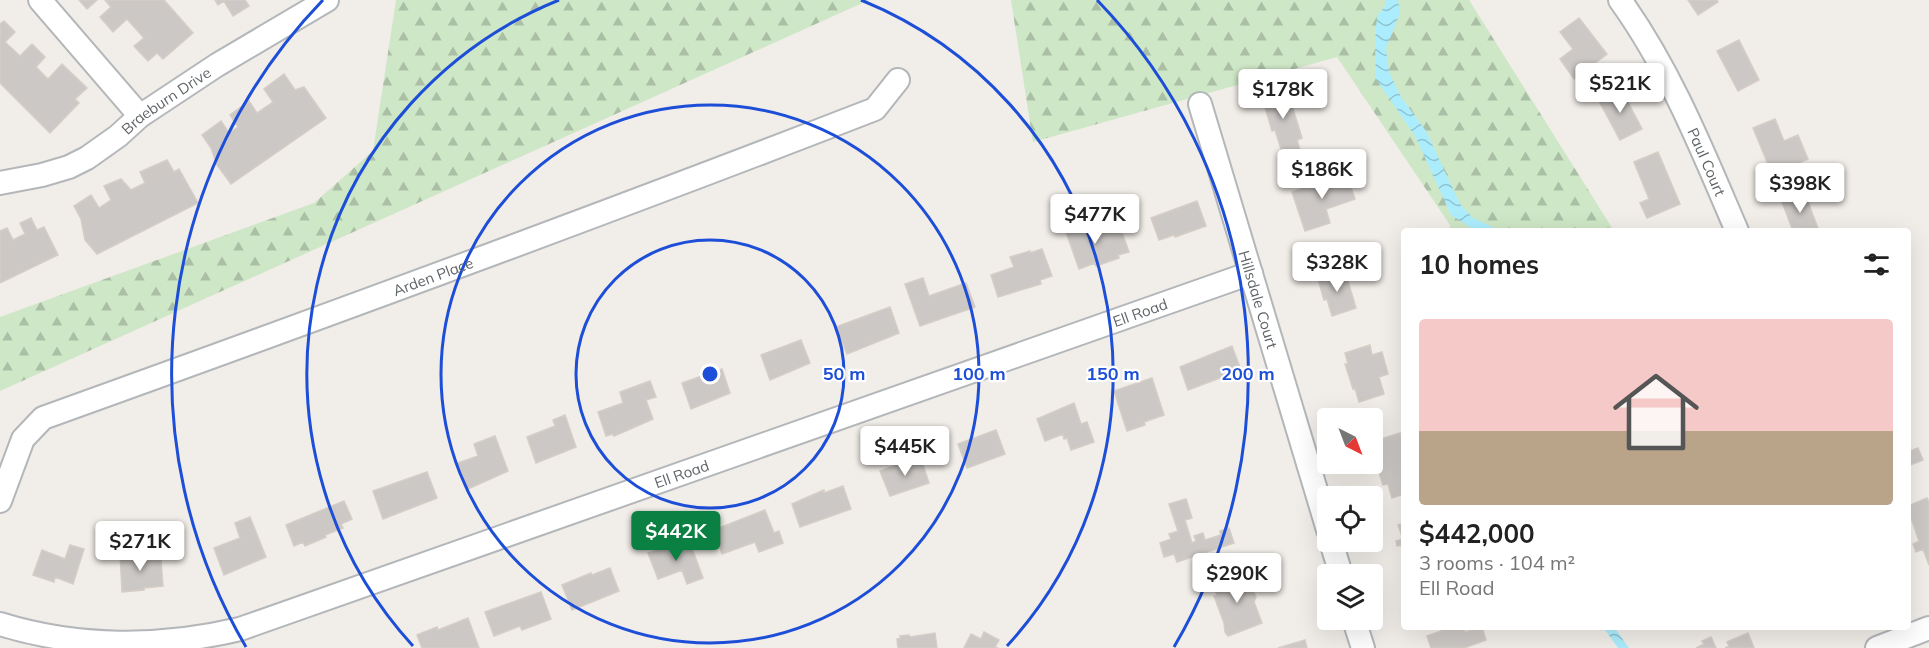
<!DOCTYPE html>
<html lang="en">
<head>
<meta charset="utf-8">
<style>
  body { margin:0; font-family:Mulish,sans-serif; background:#f2f2f2; color:#222; height:100vh; display:flex; flex-direction:column; font-size:22px; white-space:nowrap }
  * { box-sizing:border-box; margin:0 }
  p { font-size:20px; color:#767676 }
  .icon { flex:none; width:33px; height:33px; fill:none; stroke:currentColor; stroke-width:2; stroke-linecap:round; stroke-linejoin:round }
  .map { position:relative; flex:1; overflow:hidden }
  .sheet { position:absolute; left:1401px; top:228px; width:510px; height:402px; display:flex; flex-direction:column; background:#fff; border-radius:6px; box-shadow:0 6px 24px #0002 }
  .sheet>* { flex:none }
  .needle { width:39px; rotate:138deg }
  .buttons { position:absolute; left:1317px; top:408px; display:grid; gap:12px }
  .buttons a { display:grid; place-items:center; width:66px; height:66px; border-radius:6px; background:#fff; box-shadow:0 6px 24px #0002; font-size:30px }
  .price { position:absolute; translate:-50% -51px; padding:0 14px; border-radius:6px; background:#fff; color:#222; font-size:20px; line-height:39px; filter:drop-shadow(0 2px 3px #0008) }
  .price::after { content:''; position:absolute; left:50%; top:36px; width:18px; height:14px; margin-left:-9px; background:inherit; clip-path:polygon(0 0,100% 0,50% 100%) }
  .price.current { background:#0b8043; color:#fff }
  ul { padding:0; list-style:none }
  li { display:grid; align-content:center; gap:12px; height:318px; padding:0 18px }
  li span { display:grid; place-items:center; height:186px; border-radius:6px; color:#555 }
  li>.icon { margin-inline-start:auto }
  span .icon { width:108px; height:108px; fill:#fffc; stroke-width:1 }
  li b { font-size:26px }
  h2 { display:flex; justify-content:space-between; align-items:center; height:72px; padding:0 18px; font-size:26px }
  .map>svg:first-child { display:block }
  .forest { fill:url(#forest-firs) }
  .water { fill:url(#water-waves) }
  .building { fill:#ccc8c5; stroke:#d5cdc6; stroke-width:1.5 }
  .lines { fill:none; stroke-linecap:round; stroke-linejoin:round }
  .minor-casing { stroke:#b3b7ba; stroke-width:26 }
  .minor { stroke:#fff; stroke-width:22 }
  .ring { fill:none; stroke:#1d4ed8; stroke-width:3 }
  .labels { text-anchor:middle; dominant-baseline:central; stroke-width:4.5; stroke-linejoin:round; paint-order:stroke }
  .street-label { font-size:15px; fill:#5f6568; stroke:#fff }
  .centre { fill:#1d4ed8; stroke:#fff; stroke-width:3 }
  .ring-label { font-size:18px; text-anchor:middle; font-weight:bold; fill:#1d4ed8; stroke:#fff; stroke-width:4.5; stroke-linejoin:round; paint-order:stroke }
</style>
</head>
<body>
<div class="map">
<svg width="1929" height="648" viewBox="0 0 1929 648">
  <defs>
    <pattern id="forest-firs" width="22" height="20" patternUnits="userSpaceOnUse" patternTransform="scale(1.5)"><rect width="22" height="20" fill="#cee7c6"/><path d="M5 1l3.5 6h-7zM16 11l3.5 6h-7z" fill="#aabfa5"/></pattern>
    <pattern id="water-waves" width="16" height="10" patternUnits="userSpaceOnUse" patternTransform="scale(1.5)"><rect width="16" height="10" fill="#acedfd"/><path d="M0 5q4-4 8 0t8 0" fill="none" stroke="#8fc4d1"/></pattern>
  </defs>
  <rect width="100%" height="100%" fill="#f1ede8"/>
  <path class="forest" d="M 396,0 L 869,0 L 0,391 L 0,317 L 314,203 L 373,151 Z
    M 1011,0 L 1469,0 L 1614,231 L 1450,231 L 1450,225 L 1337,57 L 1033,142 Z"/>
  <path class="water" d="M 1385,0 L 1398,0 L 1400,13 L 1386,48 L 1389,72 L 1401,97 L 1426,131 L 1460,204 L 1473,218 L 1501,231 L 1476,231 L 1451,215 L 1415,136 L 1376,79 L 1375,42 L 1377,16 L 1385,6 Z
    M 1603,627 L 1614,627 L 1629,648 L 1618,648 Z"/>
  <path class="building" d="M 79,0 L 97,0 L 87,9 Z
    M 105,0 L 164,0 L 193,33 L 163,59 L 157,53 L 148,61 L 134,46 L 144,38 L 127,19 L 113,32 L 100,17 L 111,7 Z
    M 215,0 L 245,0 L 249,6 L 233,16 L 224,1 L 218,5 Z
    M 1688,0 L 1717,0 L 1718,2 L 1698,15 Z
    M 1579,18 L 1607,54 L 1574,79 L 1560,59 L 1573,49 L 1560,32 Z
    M 4,21 L 15,32 L 5,42 L 20,56 L 32,44 L 45,57 L 36,67 L 48,79 L 62,64 L 87,88 L 75,99 L 79,103 L 50,133 L 0,83 L 0,24 Z
    M 1739,40 L 1759,80 L 1738,91 L 1717,51 Z
    M 284,74 L 295,90 L 304,87 L 326,118 L 231,184 L 217,165 L 211,148 L 202,135 L 221,121 L 229,133 L 238,127 L 230,115 L 249,101 L 257,113 L 273,102 L 264,89 Z
    M 1283,87 L 1287,100 L 1290,99 L 1302,138 L 1297,140 L 1300,150 L 1283,155 L 1275,130 L 1272,131 L 1265,107 L 1268,106 L 1264,93 Z
    M 1620,87 L 1642,129 L 1620,140 L 1598,99 Z
    M 1775,119 L 1784,141 L 1798,135 L 1808,159 L 1772,174 L 1753,128 Z
    M 1658,152 L 1680,204 L 1647,218 L 1640,203 L 1649,199 L 1634,162 Z
    M 167,160 L 174,172 L 179,169 L 198,203 L 97,254 L 85,240 L 81,219 L 74,206 L 91,195 L 99,208 L 111,200 L 104,186 L 121,179 L 131,190 L 145,183 L 140,172 Z
    M 1346,173 L 1355,199 L 1326,209 L 1330,223 L 1305,231 L 1292,192 Z
    M 1805,194 L 1819,231 L 1793,231 L 1782,202 Z
    M 1197,201 L 1206,226 L 1175,237 L 1174,235 L 1159,240 L 1151,218 Z
    M 31,218 L 37,230 L 44,227 L 58,255 L 0,283 L 0,231 L 7,228 L 13,240 L 25,234 L 20,223 Z
    M 1092,220 L 1097,235 L 1120,227 L 1129,252 L 1118,255 L 1119,258 L 1096,266 L 1095,263 L 1079,269 L 1065,229 Z
    M 1042,249 L 1052,276 L 1040,280 L 1041,284 L 998,297 L 991,275 L 1014,267 L 1010,257 L 1030,251 L 1030,253 Z
    M 1345,271 L 1356,308 L 1332,316 L 1327,299 L 1324,300 L 1318,279 Z
    M 923,278 L 929,296 L 966,283 L 975,307 L 920,326 L 905,284 Z
    M 890,307 L 899,333 L 847,354 L 836,327 Z
    M 801,340 L 810,363 L 770,380 L 761,355 Z
    M 1370,345 L 1372,355 L 1382,352 L 1388,374 L 1379,377 L 1384,394 L 1359,402 L 1355,388 L 1353,389 L 1345,364 L 1348,364 L 1345,353 Z
    M 1232,346 L 1241,370 L 1188,390 L 1180,367 Z
    M 722,369 L 730,393 L 691,409 L 682,383 Z
    M 1152,378 L 1164,415 L 1144,422 L 1145,425 L 1127,431 L 1114,391 Z
    M 650,381 L 656,397 L 646,400 L 653,419 L 614,436 L 612,434 L 606,436 L 598,412 L 623,403 L 620,392 Z
    M 1074,403 L 1081,424 L 1087,422 L 1094,442 L 1071,450 L 1067,438 L 1064,439 L 1063,434 L 1045,441 L 1037,419 Z
    M 565,415 L 576,447 L 536,463 L 527,437 L 555,426 L 553,420 Z
    M 996,430 L 1005,454 L 967,468 L 958,444 Z
    M 1400,433 L 1404,445 L 1404,494 L 1392,498 L 1388,484 L 1383,485 L 1377,467 L 1382,466 L 1379,455 L 1383,454 L 1378,440 Z
    M 495,436 L 508,471 L 468,489 L 458,463 L 478,456 L 474,444 Z
    M 1908,447 L 1910,451 L 1918,448 L 1923,460 L 1908,466 Z
    M 921,459 L 929,483 L 890,496 L 880,471 L 905,462 L 906,464 Z
    M 427,472 L 437,498 L 383,519 L 373,491 Z
    M 843,486 L 851,509 L 800,527 L 792,504 L 824,490 L 824,493 Z
    M 1927,498 L 1929,502 L 1929,565 L 1923,549 L 1916,552 L 1913,544 L 1919,541 L 1908,509 L 1908,506 Z
    M 1186,499 L 1192,518 L 1185,520 L 1192,543 L 1196,541 L 1194,536 L 1203,533 L 1205,540 L 1221,535 L 1220,531 L 1229,528 L 1234,543 L 1177,562 L 1174,554 L 1164,557 L 1160,543 L 1171,539 L 1169,534 L 1178,531 L 1169,504 Z
    M 344,501 L 352,519 L 341,524 L 343,528 L 325,535 L 326,537 L 305,546 L 303,542 L 294,546 L 286,525 Z
    M 765,510 L 774,533 L 779,531 L 783,543 L 759,552 L 755,542 L 722,554 L 714,530 Z
    M 250,517 L 266,557 L 224,575 L 214,548 L 240,538 L 235,523 Z
    M 1404,523 L 1404,553 L 1401,545 L 1397,546 L 1396,541 L 1403,539 L 1398,525 Z
    M 689,540 L 703,578 L 687,584 L 682,570 L 658,579 L 648,553 Z
    M 70,545 L 84,549 L 73,584 L 55,577 L 54,582 L 33,575 L 42,550 L 65,559 Z
    M 143,551 L 143,561 L 161,560 L 163,586 L 144,588 L 144,590 L 122,592 L 120,553 Z
    M 610,568 L 619,591 L 572,610 L 562,585 L 591,573 L 592,575 Z
    M 1242,572 L 1246,575 L 1249,590 L 1253,591 L 1256,597 L 1254,602 L 1262,623 L 1228,636 L 1225,632 L 1224,623 L 1214,596 L 1217,595 L 1213,584 Z
    M 541,592 L 551,619 L 522,630 L 520,626 L 494,636 L 485,612 Z
    M 468,618 L 479,648 L 422,648 L 417,635 L 437,627 L 438,630 Z
    M 1439,627 L 1463,627 L 1465,632 L 1482,627 L 1486,640 L 1464,648 L 1431,648 L 1427,636 L 1441,631 Z
    M 984,632 L 999,640 L 995,647 L 998,648 L 964,648 L 971,634 L 981,639 Z
    M 935,633 L 937,648 L 898,648 L 897,639 L 901,638 L 900,636 L 909,635 L 910,637 Z
    M 1748,633 L 1754,648 L 1725,648 L 1729,646 L 1727,642 Z
    M 1711,637 L 1716,648 L 1696,648 L 1704,644 L 1702,641 Z
    M 1305,640 L 1307,648 L 1278,648 Z"/>
  <g class="lines">
    <defs>
      <g id="minor">
        <path d="M 40,0 L 140,116"/>
        <path id="s1" d="M 1620,0 C 1671,71 1703,152 1737,231"/>
        <path id="s2" d="M 1200,104 L 1328,530"/>
        <path id="s3" d="M 0,183 L 42,175 L 69,167 L 87,158 L 118,136 L 140,116 L 217,65 L 327,0"/>
        <path id="s4" d="M 0,501 L 23,439 L 43,418 C 321,318 599,216 875,109 L 898,80"/>
        <path d="M 1331,542 L 1341,574"/>
        <path d="M 1354,620 L 1363,648"/>
        <path id="s5" d="M 0,624 C 77,648 161,648 240,629 L 1251,273"/>
        <path d="M 1877,648 L 1929,628"/>
      </g>
    </defs>
    <use href="#minor" class="minor-casing"/>
    <use href="#minor" class="minor"/>
  </g>
  <g class="ring">
    <circle cx="710" cy="374" r="134"/>
    <circle cx="710" cy="374" r="269"/>
    <path d="M413 646A403 403 0 0 1 559 0M861 0A403 403 0 0 1 1007 646"/>
    <path d="M246 647A538 538 0 0 1 323 0M1097 0A538 538 0 0 1 1174 647"/>
  </g>
  <g class="labels">
    <g class="street-label">
      <text stroke="none"><textPath href="#s3" startOffset="189">Braeburn Drive</textPath></text>
      <text stroke="none"><textPath href="#s1" startOffset="184">Paul Court</textPath></text>
      <text stroke="none"><textPath href="#s4" startOffset="510">Arden Place</textPath></text>
      <text stroke="none"><textPath href="#s2" startOffset="204">Hillsdale Court</textPath></text>
      <text stroke="none"><textPath href="#s5" startOffset="1197">Ell Road</textPath></text>
      <text stroke="none"><textPath href="#s5" startOffset="711">Ell Road</textPath></text>
    </g>
  </g>
  <circle cx="710" cy="374" r="9" class="centre"/>
  <g class="ring-label">
    <text x="844" y="380">50 m</text>
    <text x="979" y="380">100 m</text>
    <text x="1113" y="380">150 m</text>
    <text x="1248" y="380">200 m</text>
  </g>
</svg>
<div class="buttons">
<a><svg class="needle" viewBox="-14 -14 28 28"><path d="M0-13l5 13h-10z" fill="#e53935"/><path d="M0 13l5-13h-10z" fill="#767676"/></svg></a>
<a><svg class="icon" aria-label="locate" viewBox="0 0 24 24"><circle cx="12" cy="12" r="6"/><path d="M12 2v4M12 18v4M2 12h4M18 12h4"/></svg></a>
<a><svg class="icon" aria-label="layers" viewBox="0 0 24 24"><path d="M12 4l9 5-9 5-9-5zM3 14l9 5 9-5"/></svg></a>
</div>
<b class="price" style="left:1620px;top:114px">$521K</b>
<b class="price" style="left:1283px;top:120px">$178K</b>
<b class="price" style="left:1322px;top:200px">$186K</b>
<b class="price" style="left:1800px;top:214px">$398K</b>
<b class="price" style="left:1095px;top:245px">$477K</b>
<b class="price" style="left:1337px;top:293px">$328K</b>
<b class="price" style="left:905px;top:477px">$445K</b>
<b class="price current" style="left:676px;top:562px">$442K</b>
<b class="price" style="left:140px;top:572px">$271K</b>
<b class="price" style="left:1237px;top:604px">$290K</b>
<section class="sheet">
<h2>10 homes<svg class="icon" aria-label="filters" viewBox="0 0 24 24"><path d="M4 7h16M4 17h16"/><circle cx="9" cy="7" r="2"/><circle cx="15" cy="17" r="2"/></svg></h2>
<ul>
<li><span style="background:linear-gradient(#f6c9c9 60%,#b9a48a 0)"><svg class="icon" aria-label="home" viewBox="0 0 24 24"><path d="M3 11l9-7 9 7M6 9v11h12V9"/></svg></span><div><b>$442,000</b><p>3 rooms · 104 m²</p><p>Ell Road</p></div></li>
</ul>
</section>
</div>
</body>
</html>
